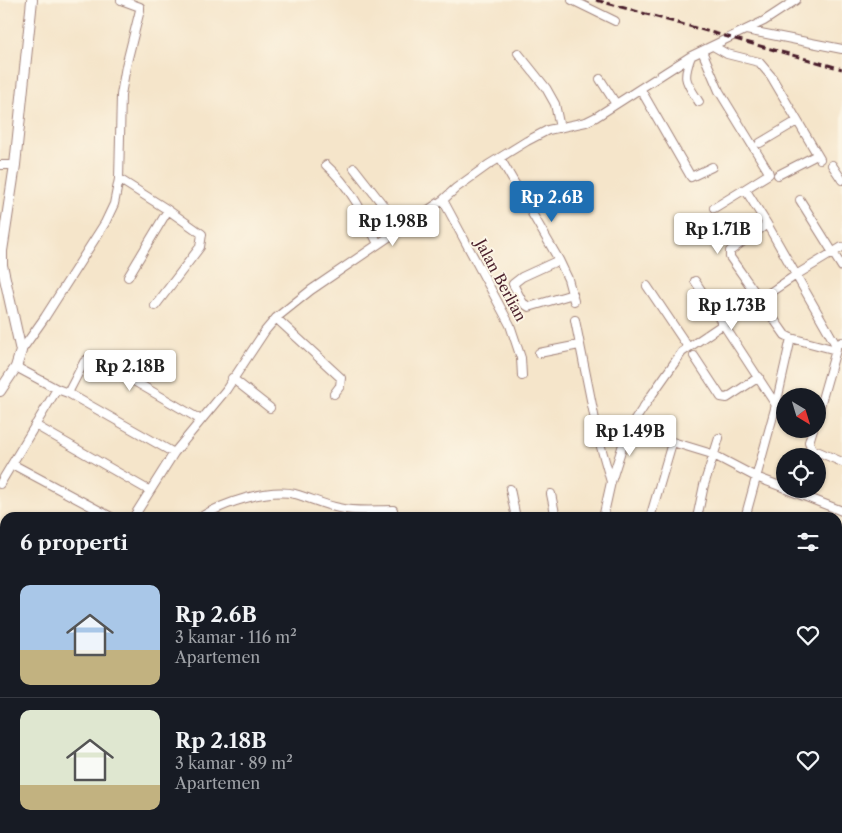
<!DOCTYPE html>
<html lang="id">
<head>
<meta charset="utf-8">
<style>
  body { margin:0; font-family:"Libre Caslon Text",serif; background:#20242c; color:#f1f3f6; height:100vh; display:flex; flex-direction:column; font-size:19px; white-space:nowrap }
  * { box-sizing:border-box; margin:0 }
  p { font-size:16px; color:#9ea1a6 }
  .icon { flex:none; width:28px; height:28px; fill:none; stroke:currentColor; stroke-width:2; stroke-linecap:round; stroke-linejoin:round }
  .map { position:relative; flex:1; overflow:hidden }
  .details { position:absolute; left:0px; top:512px; width:842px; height:321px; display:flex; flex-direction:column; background:#171b24; border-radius:15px 15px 0 0; box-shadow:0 1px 4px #0004 }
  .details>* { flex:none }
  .needle { width:32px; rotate:142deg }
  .buttons { position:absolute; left:776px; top:388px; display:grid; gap:10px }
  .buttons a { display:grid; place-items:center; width:50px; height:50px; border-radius:50%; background:#171b24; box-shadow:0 1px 4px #0004; font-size:25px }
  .price { position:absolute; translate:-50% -42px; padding:0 11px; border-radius:5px; background:#fff; color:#222; font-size:16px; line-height:32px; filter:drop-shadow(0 1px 2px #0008) }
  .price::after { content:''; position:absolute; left:50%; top:30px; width:15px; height:11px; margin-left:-8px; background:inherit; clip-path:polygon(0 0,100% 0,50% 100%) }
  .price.selected { background:#1f6fb2; color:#fff }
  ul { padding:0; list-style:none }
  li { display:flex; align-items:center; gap:15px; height:125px; padding:0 20px }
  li+li { border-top:1px solid #363941 }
  li span { display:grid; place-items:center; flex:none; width:140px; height:100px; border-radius:10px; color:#555 }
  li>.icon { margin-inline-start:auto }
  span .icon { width:60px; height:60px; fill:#fffc; stroke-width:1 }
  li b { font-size:21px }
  h2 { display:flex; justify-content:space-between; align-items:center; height:60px; padding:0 20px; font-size:21px }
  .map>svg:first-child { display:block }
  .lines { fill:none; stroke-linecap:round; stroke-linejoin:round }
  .minor-casing { stroke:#a0827a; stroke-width:10 }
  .tertiary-casing { stroke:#a0827a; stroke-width:12 }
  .minor { stroke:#fff; stroke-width:8 }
  .tertiary { stroke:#fff; stroke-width:10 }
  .rail { stroke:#4a1f2b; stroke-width:3; stroke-dasharray:8 4; stroke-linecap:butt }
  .labels { text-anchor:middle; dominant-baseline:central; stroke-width:4; stroke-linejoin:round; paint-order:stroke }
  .street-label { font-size:15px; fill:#4a1f2b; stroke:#fcf5e5 }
</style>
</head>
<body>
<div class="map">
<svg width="842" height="833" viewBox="0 0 842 833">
  <rect width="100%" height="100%" fill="#fcf5e5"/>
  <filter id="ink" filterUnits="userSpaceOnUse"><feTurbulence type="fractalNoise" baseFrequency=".02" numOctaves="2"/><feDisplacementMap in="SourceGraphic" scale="10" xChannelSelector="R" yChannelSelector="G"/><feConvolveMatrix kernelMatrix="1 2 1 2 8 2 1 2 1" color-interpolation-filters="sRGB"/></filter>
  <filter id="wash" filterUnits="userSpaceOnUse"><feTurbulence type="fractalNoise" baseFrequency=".0096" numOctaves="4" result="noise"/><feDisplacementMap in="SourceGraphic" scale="20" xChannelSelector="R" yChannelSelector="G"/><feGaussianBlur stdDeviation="1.12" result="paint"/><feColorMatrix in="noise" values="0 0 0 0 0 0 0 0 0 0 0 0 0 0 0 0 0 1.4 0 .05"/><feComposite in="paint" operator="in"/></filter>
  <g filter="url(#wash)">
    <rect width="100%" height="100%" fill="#f5e5ca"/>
  </g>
  <g filter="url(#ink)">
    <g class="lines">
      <defs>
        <path id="minor" d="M 572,0 L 615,21
          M 746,30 L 842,49
          M 713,46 L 727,54 L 759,62 L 771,76 L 820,159
          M 702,51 L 719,91 L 768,171 L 769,174 L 745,189 L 767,224 L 836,345
          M 518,53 L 546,88 L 555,104 L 560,128
          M 691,56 C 682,81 686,81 699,102
          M 600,79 L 616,104
          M 641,90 L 691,177 L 712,167
          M 760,143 L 797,121
          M 500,158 L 559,260 L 568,279 L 574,301
          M 0,165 L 15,165
          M 326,165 C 351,187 364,215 378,244
          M 832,165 L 842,180
          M 354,168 L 401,228
          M 778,175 L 817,155
          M 119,179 L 168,210 L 202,234 L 200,247 L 155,306
          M 443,200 L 510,325 L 521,358 L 522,376
          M 800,200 L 842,267
          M 714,208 L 745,189
          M 767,224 L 730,251 L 730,257 L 785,335 L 791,338 L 836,350
          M 559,260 L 522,277 L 513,284 L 523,303 L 529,307 L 573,294
          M 128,277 L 168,210
          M 695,281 L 776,405
          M 647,286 L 688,347
          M 276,318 L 341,378 L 340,386 L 334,394
          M 575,320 L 599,440 L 611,482
          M 21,351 L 45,317 L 105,223 L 114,204 L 119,179 L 121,95 L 126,66 L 140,10 L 140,7 L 121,0
          M 539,353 L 579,345
          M 694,356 L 721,397 L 727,398 L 759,377
          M 16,367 L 57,389 L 68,393 L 174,453
          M 232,378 L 270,408
          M 68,393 L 84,362 L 89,358 L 96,359 L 201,420
          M 818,413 L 836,350 L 836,345 L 842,342
          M 35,425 L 150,491
          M 631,425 L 634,429 L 643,433 L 712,454 L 756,477 L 785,488
          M 813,429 L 809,442 L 812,449 L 842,462
          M 12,464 L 113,518
          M 0,484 L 57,389
          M 510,489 L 516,518
          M 786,489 L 842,511
          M 551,494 L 556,518
          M 133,518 L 174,453 L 226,390 L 265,331 L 276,318 L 311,290 L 443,200 L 456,188 L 488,165 L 527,141 L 548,130 L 586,122 L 596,117 L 691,56 L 764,21 L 796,0
          M 199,518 C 223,503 267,488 295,494 C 310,498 324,505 339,508 C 354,512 376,510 393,510 L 394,518
          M 603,518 L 611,482 L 627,432 L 651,396 L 682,352 L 796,275 L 842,247
          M 650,518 L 672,443
          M 697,518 L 704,485 L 719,438
          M 745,518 L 776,405 L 791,338
          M 0,558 L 5,565
          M 838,565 L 842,560
          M 0,598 L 5,597
          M 838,600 L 842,595
          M 838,641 L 842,643
          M 838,680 L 842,674
          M 0,691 L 5,689
          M 838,770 L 842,761
          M 0,801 L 5,800
          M 838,810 L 842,813
          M 86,829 L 87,833
          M 130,829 L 130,833
          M 172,829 L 173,833
          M 214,829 L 214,833
          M 256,829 L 257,833
          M 298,829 L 299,833
          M 347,829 L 347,833
          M 588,829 L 591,833
          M 600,829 L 636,833
          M 708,829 L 709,833
          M 813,829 L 815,833
          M 464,832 L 488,833
          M 435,833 L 435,829
          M 513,833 L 514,829
          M 730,833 L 741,829"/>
        <path id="tertiary" d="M 0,391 L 16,367 L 21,351 L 2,265 L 2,251 L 15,165 L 32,0"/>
      </defs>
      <use href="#minor" class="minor-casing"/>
      <use href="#tertiary" class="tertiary-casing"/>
      <use href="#minor" class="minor"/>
      <use href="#tertiary" class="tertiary"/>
      <path class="rail" d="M 596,0 L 842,69"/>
    </g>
  </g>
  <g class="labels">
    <g class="street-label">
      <text transform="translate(501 280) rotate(62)">Jalan Berlian</text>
    </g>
  </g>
</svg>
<div class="buttons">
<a><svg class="needle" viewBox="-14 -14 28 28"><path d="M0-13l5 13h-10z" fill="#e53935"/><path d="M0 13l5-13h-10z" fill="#9ea1a6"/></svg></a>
<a><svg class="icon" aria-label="locate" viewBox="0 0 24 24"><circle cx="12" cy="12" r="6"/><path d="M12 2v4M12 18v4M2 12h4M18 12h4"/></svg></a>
</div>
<b class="price selected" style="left:552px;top:223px">Rp 2.6B</b>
<b class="price" style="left:393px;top:247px">Rp 1.98B</b>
<b class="price" style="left:718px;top:255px">Rp 1.71B</b>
<b class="price" style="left:732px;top:331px">Rp 1.73B</b>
<b class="price" style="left:130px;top:392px">Rp 2.18B</b>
<b class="price" style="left:630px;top:457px">Rp 1.49B</b>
<section class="details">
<h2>6 properti<svg class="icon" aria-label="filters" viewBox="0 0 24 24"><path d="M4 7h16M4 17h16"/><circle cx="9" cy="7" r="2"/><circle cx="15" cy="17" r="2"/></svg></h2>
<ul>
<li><span style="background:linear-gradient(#a9c7e8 65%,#c2b280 0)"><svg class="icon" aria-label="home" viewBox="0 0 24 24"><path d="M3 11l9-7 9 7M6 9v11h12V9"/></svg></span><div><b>Rp 2.6B</b><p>3 kamar · 116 m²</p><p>Apartemen</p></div><svg class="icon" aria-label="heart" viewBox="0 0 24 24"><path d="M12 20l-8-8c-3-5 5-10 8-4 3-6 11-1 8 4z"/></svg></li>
<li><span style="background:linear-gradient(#dfe7d0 75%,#c2b280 0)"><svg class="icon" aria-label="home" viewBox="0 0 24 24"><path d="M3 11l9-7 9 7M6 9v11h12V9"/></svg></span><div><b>Rp 2.18B</b><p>3 kamar · 89 m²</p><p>Apartemen</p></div><svg class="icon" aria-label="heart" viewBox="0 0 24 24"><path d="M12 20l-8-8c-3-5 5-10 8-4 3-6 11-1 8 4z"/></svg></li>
</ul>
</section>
</div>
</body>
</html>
